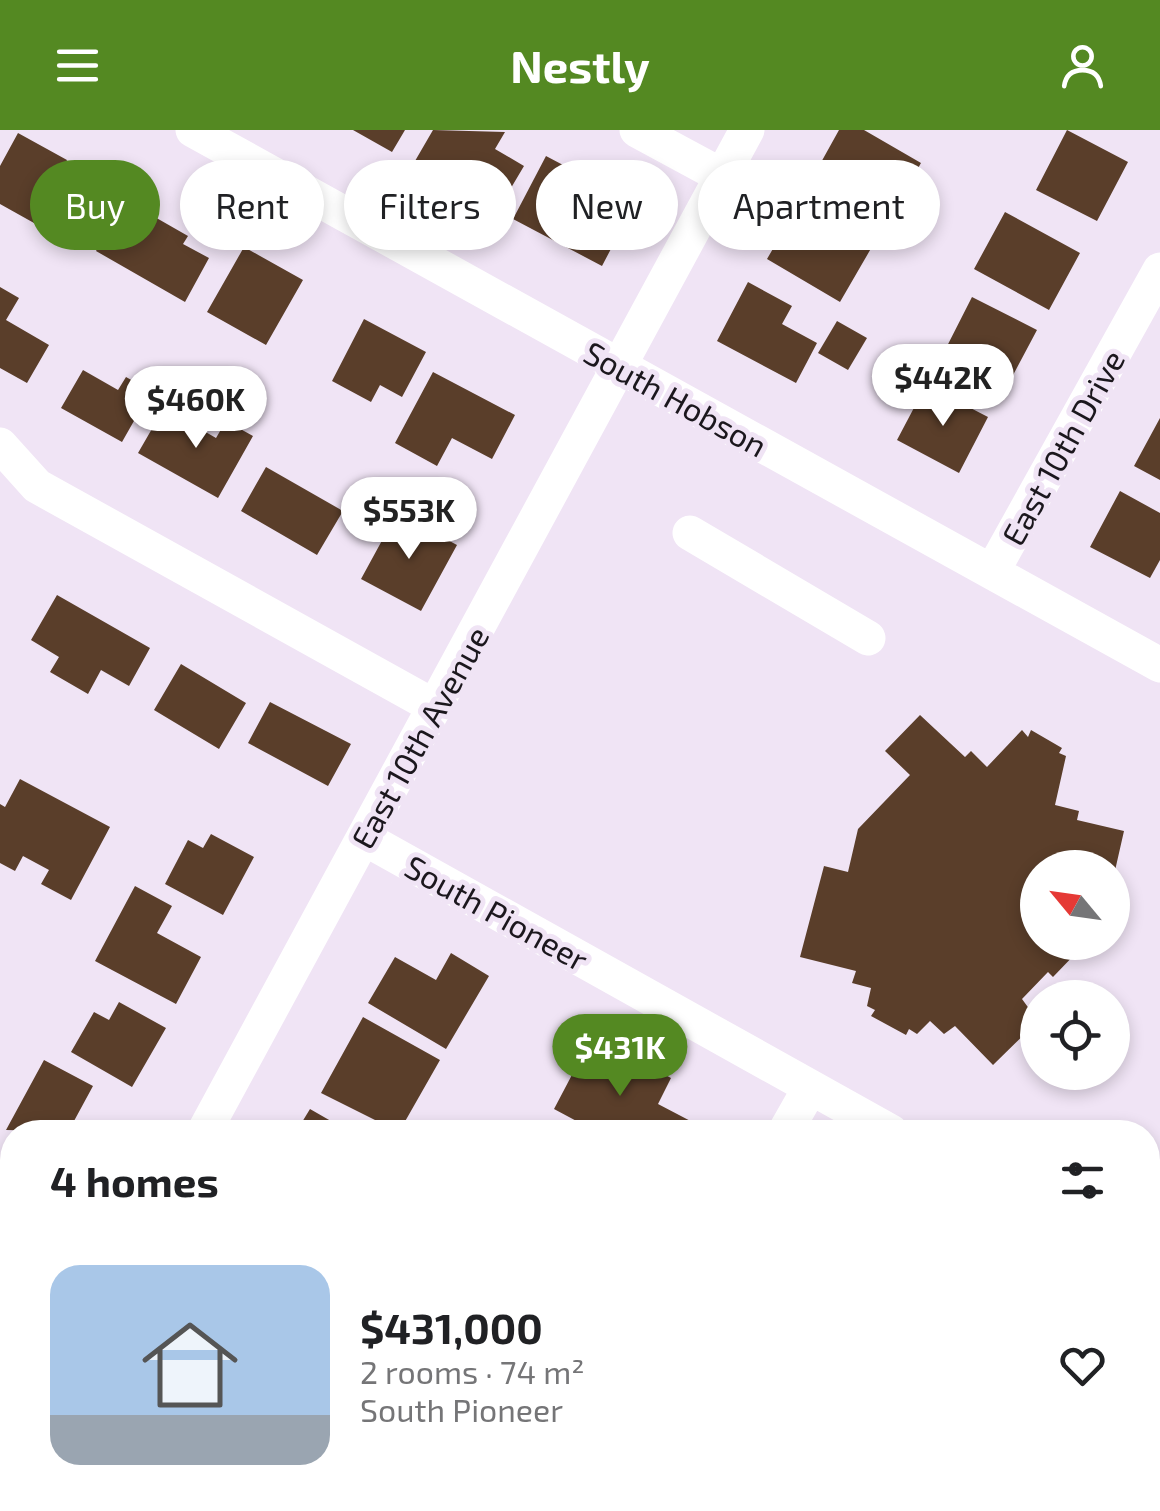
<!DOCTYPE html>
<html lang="en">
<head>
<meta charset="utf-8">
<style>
  body { margin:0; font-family:"Exo 2",sans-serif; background:#f2f2f2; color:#202124; height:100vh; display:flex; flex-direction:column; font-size:38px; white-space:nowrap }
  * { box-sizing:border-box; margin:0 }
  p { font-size:32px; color:#757577 }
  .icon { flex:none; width:55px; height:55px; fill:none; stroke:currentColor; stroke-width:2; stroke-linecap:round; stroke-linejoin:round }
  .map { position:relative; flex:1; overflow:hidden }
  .panel { position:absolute; left:0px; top:990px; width:1160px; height:392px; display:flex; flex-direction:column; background:#fff; border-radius:40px 40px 0 0; box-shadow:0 5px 15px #0003 }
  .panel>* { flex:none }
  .top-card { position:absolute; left:30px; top:30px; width:1100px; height:90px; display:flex; gap:20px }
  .needle { width:65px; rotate:299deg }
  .fabs { position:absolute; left:1020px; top:720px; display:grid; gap:20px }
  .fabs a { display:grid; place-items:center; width:110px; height:110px; border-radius:50%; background:#fff; box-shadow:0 5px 15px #0003; font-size:50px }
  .price { position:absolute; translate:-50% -85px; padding:0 22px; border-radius:35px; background:#fff; color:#222; font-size:32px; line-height:65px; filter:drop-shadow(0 2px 5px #0008) }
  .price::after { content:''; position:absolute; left:50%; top:60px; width:30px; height:22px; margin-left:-15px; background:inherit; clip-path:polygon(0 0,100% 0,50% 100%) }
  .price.active { background:#548922; color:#fff }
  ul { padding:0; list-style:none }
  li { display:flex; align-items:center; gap:30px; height:250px; padding:0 50px }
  li span { display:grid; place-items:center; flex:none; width:280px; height:200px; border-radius:30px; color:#555 }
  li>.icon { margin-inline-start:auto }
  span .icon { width:120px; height:120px; fill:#fffc; stroke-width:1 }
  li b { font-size:42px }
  h2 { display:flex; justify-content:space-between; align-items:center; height:120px; padding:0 50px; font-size:42px }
  .tag { padding:0 35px; border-radius:45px; background:#fff; box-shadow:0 5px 15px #0003; font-size:35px; line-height:90px }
  .tag.active { background:#548922; color:#fff }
  header { display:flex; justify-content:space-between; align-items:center; height:130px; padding:0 50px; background:#548922; color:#fff; font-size:45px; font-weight:700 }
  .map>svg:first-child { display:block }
  .building { fill:#5a3e2a }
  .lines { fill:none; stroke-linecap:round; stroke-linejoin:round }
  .minor { stroke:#fff; stroke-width:35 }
  .labels { text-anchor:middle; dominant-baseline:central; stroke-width:10; stroke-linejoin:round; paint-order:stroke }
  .street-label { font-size:32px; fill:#1b171d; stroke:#f0e4f5 }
</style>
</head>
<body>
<header><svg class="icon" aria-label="menu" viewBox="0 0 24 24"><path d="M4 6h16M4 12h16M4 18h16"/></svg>Nestly<svg class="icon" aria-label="person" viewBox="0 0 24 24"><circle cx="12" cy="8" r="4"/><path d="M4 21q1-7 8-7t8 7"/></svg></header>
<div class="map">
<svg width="1160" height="1381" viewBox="0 0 1160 1381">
  <rect width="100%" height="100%" fill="#f0e4f5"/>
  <path class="building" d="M 353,0 L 405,0 L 392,22 Z
    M 433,0 L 505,2 L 495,19 L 524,36 L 498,80 L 415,31 Z
    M 839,0 L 864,0 L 921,33 L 890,88 L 814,45 Z
    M 1067,0 L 1128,32 L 1097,91 L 1036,60 Z
    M 18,3 L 67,30 L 64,37 L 96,55 L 72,97 L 41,79 L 34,93 L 0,74 L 0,36 Z
    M 546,26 L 635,73 L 602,136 L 513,89 Z
    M 125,70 L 188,106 L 183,114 L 209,128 L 185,172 L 96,121 Z
    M 800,72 L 873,115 L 840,172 L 767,129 Z
    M 1005,82 L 1080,123 L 1049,180 L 974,139 Z
    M 244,117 L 303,150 L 266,215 L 207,182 Z
    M 748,152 L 792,176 L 782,194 L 817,213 L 796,253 L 717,211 Z
    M 0,157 L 19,168 L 6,190 L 49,215 L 27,253 L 0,238 Z
    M 972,167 L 1037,200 L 1004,262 L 942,226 Z
    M 364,189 L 426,222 L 402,267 L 380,255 L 371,272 L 332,251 Z
    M 837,191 L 867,208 L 848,240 L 818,223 Z
    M 83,240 L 118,260 L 126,247 L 151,261 L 122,312 L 61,278 Z
    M 433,242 L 515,285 L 492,329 L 452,308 L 437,336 L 395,313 Z
    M 926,255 L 988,287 L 959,343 L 897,310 Z
    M 164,278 L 216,308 L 226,291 L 253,306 L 218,368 L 138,323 Z
    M 1160,288 L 1160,350 L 1134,336 Z
    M 266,337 L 343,381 L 317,425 L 241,381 Z
    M 1120,361 L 1160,383 L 1160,430 L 1150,448 L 1090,417 Z
    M 397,383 L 457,415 L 421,481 L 361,449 Z
    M 57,465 L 150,518 L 129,556 L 101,540 L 88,564 L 50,542 L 59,527 L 31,510 Z
    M 181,534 L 246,573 L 219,619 L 154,580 Z
    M 270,572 L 351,614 L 328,656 L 248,613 Z
    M 920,585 L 965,627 L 971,621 L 987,637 L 1022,600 L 1028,607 L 1031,600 L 1062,618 L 1059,623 L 1066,626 L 1055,675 L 1079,681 L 1077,690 L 1124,701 L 1114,745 L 1112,738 L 1038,738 L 1038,812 L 1081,812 L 1079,820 L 1053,847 L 1048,842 L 1022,869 L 1038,891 L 993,935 L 955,896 L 944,904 L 930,891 L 917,904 L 909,899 L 906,905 L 871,886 L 875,880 L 867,876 L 871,858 L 852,853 L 856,841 L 800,827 L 824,736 L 848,742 L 858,699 L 910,645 L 885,621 Z
    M 20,649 L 110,697 L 71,770 L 41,754 L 49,740 L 23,726 L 15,741 L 0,733 L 0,674 L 5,677 Z
    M 211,704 L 254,727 L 223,785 L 165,754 L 188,710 L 203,718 Z
    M 135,756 L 172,776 L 157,803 L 201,827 L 176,874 L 95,831 Z
    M 451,823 L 489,846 L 446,919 L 368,873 L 395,827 L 436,850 Z
    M 119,872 L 166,898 L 132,957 L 71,922 L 94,882 L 109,890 Z
    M 363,887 L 440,930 L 399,1002 L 321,963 Z
    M 584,922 L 623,943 L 632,927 L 671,948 L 658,974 L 700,996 L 696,1002 L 597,1002 L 554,979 Z
    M 44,930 L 93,956 L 74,991 L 96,1002 L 6,1000 Z
    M 310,979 L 350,1002 L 296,1002 Z
    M 12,1025 L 12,1118 L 0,1111 L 0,1047 Z
    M 0,1153 L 12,1159 L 0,1190 Z
    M 82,1370 L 171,1370 L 166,1381 L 76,1381 Z
    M 431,1370 L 489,1370 L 483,1381 L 451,1381 Z
    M 672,1370 L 767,1370 L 762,1381 L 666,1381 Z
    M 1006,1370 L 1020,1370 L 1040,1381 L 1000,1381 Z"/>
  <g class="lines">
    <path class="minor" d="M 193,0 L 1160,535
      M 637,0 L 722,46
      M 0,315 L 37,356 L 435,577
      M 690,403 L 868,508
      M 992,442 L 1160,140
      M 364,708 L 891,1002
      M 204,1002 L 747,0
      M 785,1002 L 810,958
      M 1148,1143 L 1160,1150
      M 0,1370 L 12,1347
      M 578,1381 L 584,1370
      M 1157,1381 L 1160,1375"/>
  </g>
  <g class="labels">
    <g class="street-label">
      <text transform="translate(676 268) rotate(29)">South Hobson</text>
      <text transform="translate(1062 317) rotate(-61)">East 10th Drive</text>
      <text transform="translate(419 607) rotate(-61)">East 10th Avenue</text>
      <text transform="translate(497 782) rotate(29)">South Pioneer</text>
    </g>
  </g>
</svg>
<div class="fabs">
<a><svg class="needle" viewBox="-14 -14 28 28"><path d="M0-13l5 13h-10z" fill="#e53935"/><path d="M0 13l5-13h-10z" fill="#757577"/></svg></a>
<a><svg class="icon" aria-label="locate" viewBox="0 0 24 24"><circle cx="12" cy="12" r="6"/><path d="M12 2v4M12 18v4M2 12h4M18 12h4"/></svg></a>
</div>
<b class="price" style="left:943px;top:299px">$442K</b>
<b class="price" style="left:196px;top:321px">$460K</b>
<b class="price" style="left:409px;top:432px">$553K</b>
<b class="price active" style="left:620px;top:969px">$431K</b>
<div class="top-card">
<a class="tag active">Buy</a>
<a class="tag">Rent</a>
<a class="tag">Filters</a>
<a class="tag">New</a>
<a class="tag">Apartment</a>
</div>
<section class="panel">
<h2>4 homes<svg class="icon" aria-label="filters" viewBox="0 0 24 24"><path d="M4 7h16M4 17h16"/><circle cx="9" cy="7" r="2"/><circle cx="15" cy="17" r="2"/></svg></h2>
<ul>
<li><span style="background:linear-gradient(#a9c7e8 75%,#9aa5b1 0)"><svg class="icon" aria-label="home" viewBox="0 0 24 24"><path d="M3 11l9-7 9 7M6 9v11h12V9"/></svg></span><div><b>$431,000</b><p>2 rooms · 74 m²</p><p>South Pioneer</p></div><svg class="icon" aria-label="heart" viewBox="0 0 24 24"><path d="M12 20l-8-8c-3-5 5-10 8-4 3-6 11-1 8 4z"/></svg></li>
</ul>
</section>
</div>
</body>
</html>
